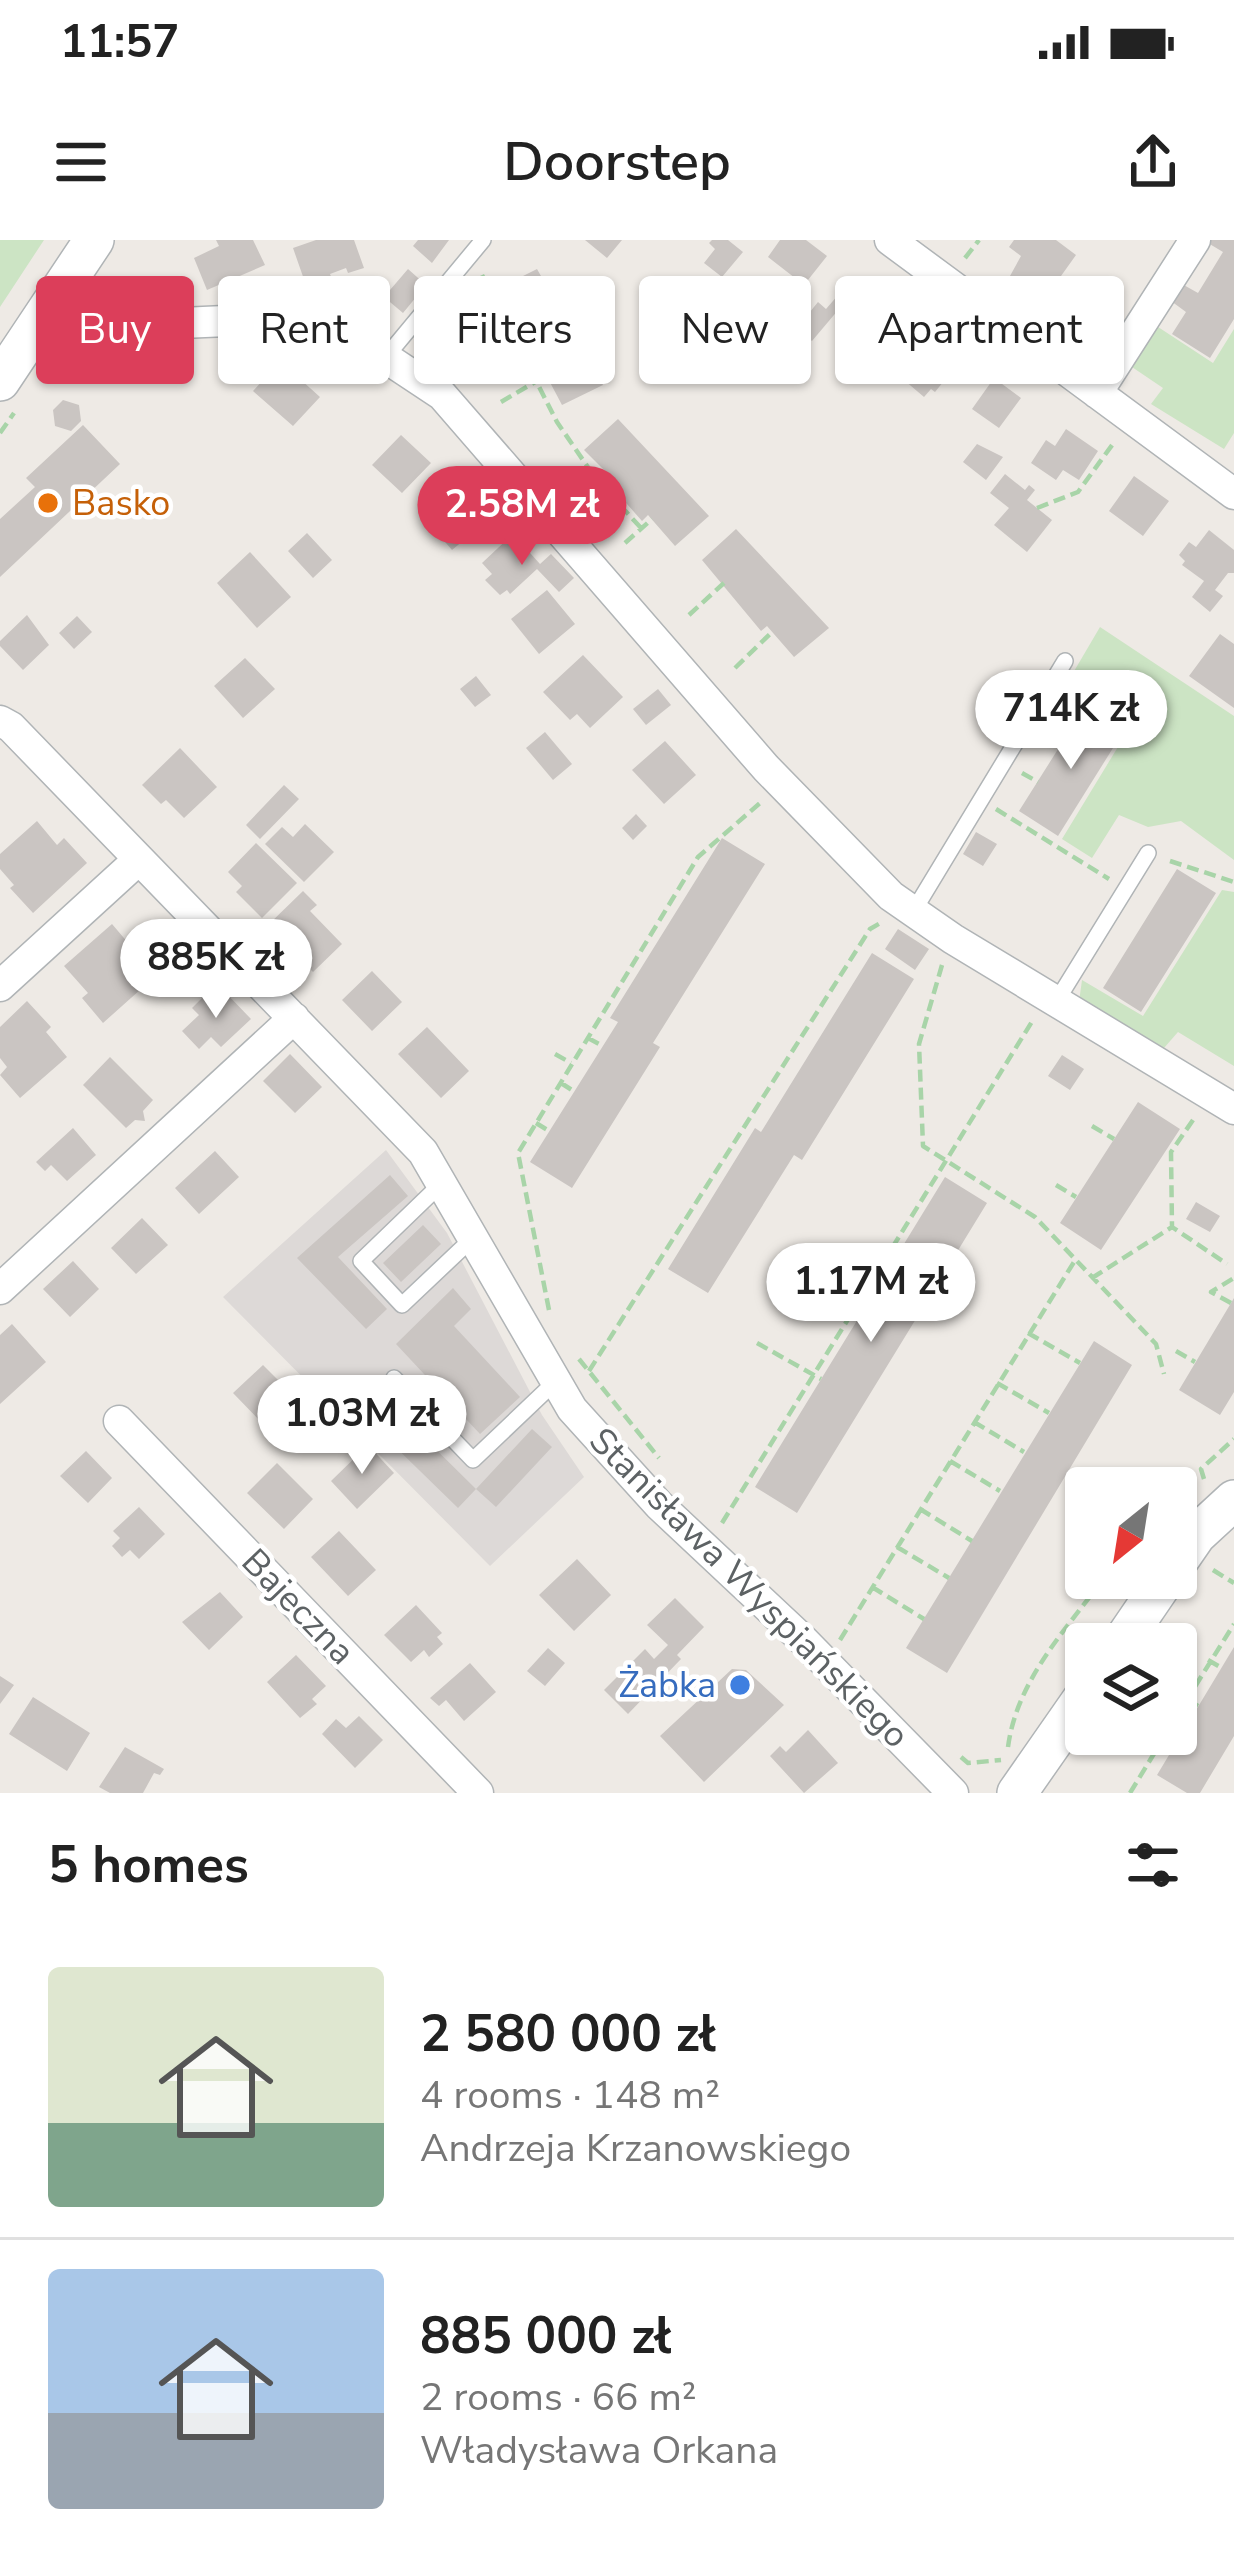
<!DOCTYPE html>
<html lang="en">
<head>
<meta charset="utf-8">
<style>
  body { margin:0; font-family:"Nunito Sans",sans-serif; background:#f6f6f6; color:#222; height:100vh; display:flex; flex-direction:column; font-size:45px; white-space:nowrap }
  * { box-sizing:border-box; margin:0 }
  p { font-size:39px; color:#767676 }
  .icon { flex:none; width:66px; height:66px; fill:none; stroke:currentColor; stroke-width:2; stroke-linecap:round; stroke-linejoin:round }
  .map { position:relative; height:1553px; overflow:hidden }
  .panel { display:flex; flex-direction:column; background:#fff; flex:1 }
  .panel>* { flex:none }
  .banner { position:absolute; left:36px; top:36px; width:1164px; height:108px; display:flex; gap:24px }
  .needle { width:78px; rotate:210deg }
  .tools { position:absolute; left:1065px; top:1227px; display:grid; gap:24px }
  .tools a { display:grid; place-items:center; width:132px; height:132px; border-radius:12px; background:#fff; box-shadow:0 3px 9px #0004; font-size:60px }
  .price { position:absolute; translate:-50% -102px; padding:0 27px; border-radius:42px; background:#fff; color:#222; font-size:39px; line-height:78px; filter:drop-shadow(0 3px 6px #0008) }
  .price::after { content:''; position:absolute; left:50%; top:72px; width:36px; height:27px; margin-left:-18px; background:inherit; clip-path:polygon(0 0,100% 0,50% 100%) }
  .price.on { background:#dc3e5a; color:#fff }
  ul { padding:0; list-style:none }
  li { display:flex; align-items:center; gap:36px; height:300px; padding:0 48px }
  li+li { border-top:3px solid #e0e0e0 }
  li span { display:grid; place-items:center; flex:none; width:336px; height:240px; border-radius:12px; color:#555 }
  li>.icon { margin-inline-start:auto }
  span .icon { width:144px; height:144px; fill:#fffc; stroke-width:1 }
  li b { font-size:51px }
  h2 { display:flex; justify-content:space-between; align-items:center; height:144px; padding:0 48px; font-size:51px }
  .chip { padding:0 42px; border-radius:12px; background:#fff; box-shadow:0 3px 9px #0004; font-size:42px; line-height:108px }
  .chip.on { background:#dc3e5a; color:#fff }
  .status { display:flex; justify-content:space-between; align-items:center; height:84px; padding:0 60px; background:#fff; direction:ltr }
  .status svg { height:33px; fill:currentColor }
  header { display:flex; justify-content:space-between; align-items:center; height:156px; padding:0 48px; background:#fff; font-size:54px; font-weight:600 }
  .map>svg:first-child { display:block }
  .industrial { fill:#ddd9d7 }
  .green { fill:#cce4c4 }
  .building { fill:#cac5c2 }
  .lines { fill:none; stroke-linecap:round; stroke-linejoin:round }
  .service-casing { stroke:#b0b4b6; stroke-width:18 }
  .minor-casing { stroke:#b0b4b6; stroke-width:33 }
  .tertiary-casing { stroke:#b0b4b6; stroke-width:42 }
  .path { stroke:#a8d4a8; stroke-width:4.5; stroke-dasharray:12 6; stroke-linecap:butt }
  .service { stroke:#fff; stroke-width:15 }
  .minor { stroke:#fff; stroke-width:30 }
  .tertiary { stroke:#fff; stroke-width:39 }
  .food-dot { fill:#e8710a; stroke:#fff; stroke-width:4.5 }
  .shop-dot { fill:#3f7fe0; stroke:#fff; stroke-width:4.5 }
  .labels { text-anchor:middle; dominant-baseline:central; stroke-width:9; stroke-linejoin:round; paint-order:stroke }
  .food-label { font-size:36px; fill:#c56008; stroke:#fff; text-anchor:start }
  .street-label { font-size:36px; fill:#5d6264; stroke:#fff }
  .shop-label { font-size:36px; fill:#366cbe; stroke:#fff; text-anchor:end }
</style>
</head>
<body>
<div class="status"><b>11:57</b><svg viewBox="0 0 49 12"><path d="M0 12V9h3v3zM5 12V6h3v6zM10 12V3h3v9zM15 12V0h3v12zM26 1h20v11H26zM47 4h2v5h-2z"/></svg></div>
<header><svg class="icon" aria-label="menu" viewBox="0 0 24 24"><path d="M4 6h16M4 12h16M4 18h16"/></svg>Doorstep<svg class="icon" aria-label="share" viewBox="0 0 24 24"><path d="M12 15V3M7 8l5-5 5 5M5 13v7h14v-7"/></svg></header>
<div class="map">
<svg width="1234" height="1553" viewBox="0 0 1234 1553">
  <rect width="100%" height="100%" fill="#eeeae5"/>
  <path class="industrial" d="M 386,910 L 447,993 L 542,1175 L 584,1237 L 490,1326 L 223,1057 Z"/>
  <path class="green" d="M 0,0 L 44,0 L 0,67 Z
    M 1155,85 L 1213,123 L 1234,89 L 1234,193 L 1224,209 L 1151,164 L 1163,148 L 1129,125 Z
    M 1100,387 L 1234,476 L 1234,620 L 1181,581 L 1148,587 L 1119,575 L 1092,618 L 1062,599 L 1127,492 L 1063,450 Z
    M 1222,650 L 1234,652 L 1234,826 L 1178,792 L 1164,808 L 1079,762 L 1082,740 L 1143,776 Z"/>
  <path class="building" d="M 216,0 L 253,0 L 265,25 L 207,50 L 194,18 L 219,6 Z
    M 316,0 L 354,0 L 364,28 L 348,33 L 346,28 L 330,34 L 332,39 L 307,48 L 293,8 Z
    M 418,0 L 449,0 L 432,23 L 413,6 Z
    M 585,0 L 622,0 L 607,18 Z
    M 712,0 L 728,0 L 743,12 L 722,37 L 704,23 L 715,9 L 709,3 Z
    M 780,0 L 806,0 L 827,16 L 804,45 L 768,17 Z
    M 1014,0 L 1056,0 L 1076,15 L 1056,43 L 1070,54 L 1055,75 L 1021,45 L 1012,50 L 1005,45 L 1021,16 L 1009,7 Z
    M 1203,0 L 1234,0 L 1234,79 L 1210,118 L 1172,94 L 1186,72 L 1171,61 L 1182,44 L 1198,53 L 1223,12 Z
    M 408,29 L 426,45 L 403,73 L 384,57 Z
    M 537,29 L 603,145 L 562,165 L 544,131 L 538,134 L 497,49 Z
    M 861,42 L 910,78 L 881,113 L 853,90 L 858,84 L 839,69 L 812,101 L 797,88 L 818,62 L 826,69 L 845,47 L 852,52 Z
    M 927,92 L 961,120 L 935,152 L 931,149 L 924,157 L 904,140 L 910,133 L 900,125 Z
    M 280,121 L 320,157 L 293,186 L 253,151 Z
    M 994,138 L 1021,158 L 999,188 L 972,169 Z
    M 63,160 L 79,165 L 81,181 L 71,191 L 55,186 L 53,170 Z
    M 618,179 L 709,276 L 675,306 L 648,275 L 642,281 L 604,238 L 608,234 L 584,210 Z
    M 83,185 L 120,224 L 0,337 L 0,279 L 35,247 L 26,238 Z
    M 1066,189 L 1098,211 L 1079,240 L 1063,230 L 1056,240 L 1031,223 L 1046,200 L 1055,206 Z
    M 401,195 L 431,223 L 402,253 L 372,225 Z
    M 977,204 L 1003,217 L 986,240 L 963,222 Z
    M 1005,234 L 1025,250 L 1029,245 L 1035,250 L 1027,260 L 1052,280 L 1027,312 L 994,285 L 1009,268 L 990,253 Z
    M 1134,236 L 1169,261 L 1143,296 L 1109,271 Z
    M 457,246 L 487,281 L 452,310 L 422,275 Z
    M 736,289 L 829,388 L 794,417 L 767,386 L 761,391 L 702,320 Z
    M 1209,290 L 1234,310 L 1234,333 L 1228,333 L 1215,350 L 1223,356 L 1210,372 L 1192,357 L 1204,341 L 1182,325 L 1185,321 L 1179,315 L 1189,302 L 1196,307 Z
    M 307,293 L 332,320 L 313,338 L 288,311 Z
    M 513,294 L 540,324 L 551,314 L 574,338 L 559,352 L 537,329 L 510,354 L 507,350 L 500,355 L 485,340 L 492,334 L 482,323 Z
    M 250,312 L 291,357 L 257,388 L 217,343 Z
    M 547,350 L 575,384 L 539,414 L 511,379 Z
    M 27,375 L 49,405 L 23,430 L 0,406 L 0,401 Z
    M 77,376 L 92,392 L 74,409 L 59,393 Z
    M 1220,394 L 1234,404 L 1234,468 L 1189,436 Z
    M 583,415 L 623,457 L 590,488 L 577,474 L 570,480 L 543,452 Z
    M 245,418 L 275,449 L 243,478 L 214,446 Z
    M 476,436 L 491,455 L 475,467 L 460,449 Z
    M 658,449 L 671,465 L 646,485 L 633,469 Z
    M 1084,468 L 1123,492 L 1058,596 L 1019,571 Z
    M 545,492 L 572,524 L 553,540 L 526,508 Z
    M 665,501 L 696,535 L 664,564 L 632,530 Z
    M 180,508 L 217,547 L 184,578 L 166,560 L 161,564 L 142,545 Z
    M 284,545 L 299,559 L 260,599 L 246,585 Z
    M 636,574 L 647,586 L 633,600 L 622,588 Z
    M 37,581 L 57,605 L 64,598 L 87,623 L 33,673 L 10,648 L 14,645 L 0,629 L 0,614 Z
    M 305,584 L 334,612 L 304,642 L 265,604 L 282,587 L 293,597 Z
    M 976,592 L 997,604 L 983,626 L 963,614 Z
    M 722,598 L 765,624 L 653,803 L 660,807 L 572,948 L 530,922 L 618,782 L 610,778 Z
    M 256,603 L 297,643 L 262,678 L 236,652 L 242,646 L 228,632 Z
    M 1177,629 L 1216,653 L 1141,772 L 1103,748 Z
    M 303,651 L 317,665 L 310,671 L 342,704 L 313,732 L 267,686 Z
    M 112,684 L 135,711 L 128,717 L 150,741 L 103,783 L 82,758 L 88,753 L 64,726 Z
    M 898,689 L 929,709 L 915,730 L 885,709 Z
    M 872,713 L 914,739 L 802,920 L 794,915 L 708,1053 L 668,1029 L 755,888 L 761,892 Z
    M 372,731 L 402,762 L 372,791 L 342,760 Z
    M 224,751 L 251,779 L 221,807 L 211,797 L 199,809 L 182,791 L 199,775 L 192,768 L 204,756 L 210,763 Z
    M 27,761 L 51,787 L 46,792 L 67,817 L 20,858 L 0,835 L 7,827 L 0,818 L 0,787 Z
    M 427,787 L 469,831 L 441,858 L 398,814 Z
    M 290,814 L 322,847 L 295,873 L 263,841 Z
    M 1062,815 L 1084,829 L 1070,850 L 1048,836 Z
    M 110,817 L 153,860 L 143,871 L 145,881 L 135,880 L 126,888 L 83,845 Z
    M 1138,862 L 1180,889 L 1101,1010 L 1060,983 Z
    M 73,888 L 96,915 L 67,941 L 51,925 L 45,931 L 36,922 Z
    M 215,911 L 239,937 L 199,974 L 175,948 Z
    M 390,935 L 408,956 L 338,1017 L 387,1069 L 366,1089 L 297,1018 Z
    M 945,937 L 987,963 L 797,1273 L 755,1247 Z
    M 1196,962 L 1220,976 L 1210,992 L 1186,979 Z
    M 142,978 L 168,1005 L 136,1034 L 111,1008 Z
    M 423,985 L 441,1004 L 401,1042 L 383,1023 Z
    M 73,1021 L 99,1049 L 70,1077 L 43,1049 Z
    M 453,1048 L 471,1069 L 454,1086 L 520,1157 L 480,1194 L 396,1104 Z
    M 1234,1058 L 1234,1152 L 1220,1175 L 1179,1150 Z
    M 12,1084 L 46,1122 L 0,1164 L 0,1095 Z
    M 1094,1101 L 1132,1125 L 947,1433 L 906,1408 Z
    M 263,1125 L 291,1153 L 284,1161 L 292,1170 L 285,1177 L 277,1169 L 262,1183 L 233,1153 Z
    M 400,1174 L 476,1249 L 458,1268 L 381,1193 Z
    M 532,1189 L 552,1207 L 496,1267 L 476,1249 Z
    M 368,1205 L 394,1233 L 357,1269 L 331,1241 Z
    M 86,1211 L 112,1238 L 88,1263 L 60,1236 Z
    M 277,1223 L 313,1259 L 284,1289 L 247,1253 Z
    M 139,1267 L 165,1294 L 139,1319 L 130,1310 L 122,1317 L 112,1306 L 120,1298 L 113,1291 Z
    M 339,1291 L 376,1330 L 348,1356 L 311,1317 Z
    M 577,1319 L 611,1355 L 574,1391 L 539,1355 Z
    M 220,1352 L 243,1377 L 209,1410 L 182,1382 Z
    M 675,1358 L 704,1387 L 677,1415 L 681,1419 L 628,1474 L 604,1450 L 645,1409 L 654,1419 L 668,1405 L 647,1385 Z
    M 416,1365 L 442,1393 L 437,1397 L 443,1404 L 429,1417 L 424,1410 L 411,1422 L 384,1395 Z
    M 1234,1407 L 1234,1496 L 1200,1553 L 1187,1553 L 1157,1535 Z
    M 548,1408 L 565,1423 L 545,1446 L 527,1431 Z
    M 296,1415 L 326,1446 L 312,1459 L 317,1464 L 300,1478 L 267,1442 Z
    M 470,1423 L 496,1452 L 464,1481 L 446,1460 L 439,1466 L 430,1458 Z
    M 732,1429 L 746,1430 L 784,1465 L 704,1542 L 660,1496 Z
    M 0,1436 L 14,1445 L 0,1464 Z
    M 33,1457 L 90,1493 L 67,1531 L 9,1494 Z
    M 359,1476 L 383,1500 L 355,1528 L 322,1494 L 336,1479 L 346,1488 Z
    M 808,1490 L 838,1523 L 804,1553 L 770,1516 L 780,1506 L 786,1512 Z
    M 125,1507 L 164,1529 L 160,1535 L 154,1533 L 143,1553 L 110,1553 L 99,1547 Z"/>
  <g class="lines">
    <defs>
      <path id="service" d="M 385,118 L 483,0
        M 913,672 L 1065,421
        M 1056,762 L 1148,613
        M 442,943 L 361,1021 L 402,1065 L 475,996
        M 394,1138 L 473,1220 L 555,1142"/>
      <path id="minor" d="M 890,0 L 1234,254
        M 34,90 L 51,100 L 89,108 L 182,83 L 270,79 L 359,100 L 442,155 L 766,528 L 891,656 L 953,699 L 1234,869
        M 1097,153 L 1195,0
        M 0,481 L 11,487 L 423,912 L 572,1169 L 659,1265 L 802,1399 L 953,1553
        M 0,746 L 137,621
        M 0,1049 L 294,778
        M 119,1181 L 478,1553"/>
      <path id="tertiary" d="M 0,141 L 94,0
        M 1176,1324 L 1196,1295 L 1234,1260
        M 1121,1404 L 1166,1338
        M 1017,1553 L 1086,1454"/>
    </defs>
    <use href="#service" class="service-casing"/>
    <use href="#minor" class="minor-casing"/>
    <use href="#tertiary" class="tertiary-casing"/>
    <path class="path" d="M 965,18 L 979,0
      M 482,35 L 557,182 L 596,239 L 641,288
      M 453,108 L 512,76
      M 501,162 L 547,135
      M 0,193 L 14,173
      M 581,252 L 605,232
      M 1037,268 L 1078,252 L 1115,201
      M 625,303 L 652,279
      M 689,375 L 724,343
      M 735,428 L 772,392
      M 1050,489 L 1065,498
      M 1022,533 L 1038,542
      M 996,569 L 1109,639
      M 1170,621 L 1234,642
      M 942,725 L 919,804 L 923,906 L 1035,977 L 1156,1104 L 1164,1134
      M 588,798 L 603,806
      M 555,814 L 571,823
      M 561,843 L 575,852
      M 1193,880 L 1171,912 L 1172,987 L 1227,1024
      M 536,883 L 549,891
      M 1092,886 L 1114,899
      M 1056,945 L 1076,957
      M 1092,1038 L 1172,987
      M 1231,1063 L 1211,1052 L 1234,1038
      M 549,1070 L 518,913 L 698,617 L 760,563
      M 1028,1093 L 1080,1123
      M 757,1103 L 821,1139
      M 1176,1111 L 1195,1122
      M 579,1119 L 659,1218
      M 589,1131 L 870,689 L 882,682
      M 997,1143 L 1049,1173
      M 974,1182 L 1024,1212
      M 950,1221 L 1000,1251
      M 1204,1239 L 1201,1229 L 1234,1199
      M 920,1269 L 972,1301
      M 722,1283 L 1033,780
      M 897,1307 L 949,1338
      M 1213,1330 L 1234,1343
      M 872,1347 L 924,1379
      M 840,1400 L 1074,1022
      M 1208,1420 L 1222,1428
      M 1176,1453 L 1198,1466
      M 1176,1477 L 1234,1384
      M 1008,1507 C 1017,1440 1065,1391 1104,1338
      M 961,1517 L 968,1523 L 1001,1520
      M 1130,1553 L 1166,1494"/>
    <use href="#service" class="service"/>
    <use href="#minor" class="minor"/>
    <use href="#tertiary" class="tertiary"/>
  </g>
  <circle class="food-dot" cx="48" cy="263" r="12"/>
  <circle class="shop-dot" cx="740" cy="1445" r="12"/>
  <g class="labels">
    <g class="food-label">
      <text x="72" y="263">Basko</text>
    </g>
    <g class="street-label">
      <text transform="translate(749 1348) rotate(45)">Stanisława Wyspiańskiego</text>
      <text transform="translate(298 1367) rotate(46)">Bajeczna</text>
    </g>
    <g class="shop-label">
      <text x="716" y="1445">Żabka</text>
    </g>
  </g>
</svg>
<div class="tools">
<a><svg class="needle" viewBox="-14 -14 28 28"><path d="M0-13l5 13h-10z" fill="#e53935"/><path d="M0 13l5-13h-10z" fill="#767676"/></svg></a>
<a><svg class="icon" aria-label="layers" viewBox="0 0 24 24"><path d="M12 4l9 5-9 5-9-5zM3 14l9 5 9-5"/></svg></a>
</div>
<b class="price on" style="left:522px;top:328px">2.58M zł</b>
<b class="price" style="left:1071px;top:532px">714K zł</b>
<b class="price" style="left:216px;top:781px">885K zł</b>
<b class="price" style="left:871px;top:1105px">1.17M zł</b>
<b class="price" style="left:362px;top:1237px">1.03M zł</b>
<div class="banner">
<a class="chip on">Buy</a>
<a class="chip">Rent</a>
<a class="chip">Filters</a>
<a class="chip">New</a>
<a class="chip">Apartment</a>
</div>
</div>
<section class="panel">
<h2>5 homes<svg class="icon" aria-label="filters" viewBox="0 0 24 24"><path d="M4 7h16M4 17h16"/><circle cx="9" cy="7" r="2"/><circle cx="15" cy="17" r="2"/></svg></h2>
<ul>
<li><span style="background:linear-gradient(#dfe7d0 65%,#7fa58c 0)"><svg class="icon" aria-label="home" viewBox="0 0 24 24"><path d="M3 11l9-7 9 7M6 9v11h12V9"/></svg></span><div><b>2 580 000 zł</b><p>4 rooms · 148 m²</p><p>Andrzeja Krzanowskiego</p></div></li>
<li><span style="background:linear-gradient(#a9c7e8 60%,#9aa5b1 0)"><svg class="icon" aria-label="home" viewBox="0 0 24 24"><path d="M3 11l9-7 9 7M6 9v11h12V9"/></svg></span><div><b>885 000 zł</b><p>2 rooms · 66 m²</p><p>Władysława Orkana</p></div></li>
</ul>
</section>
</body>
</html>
